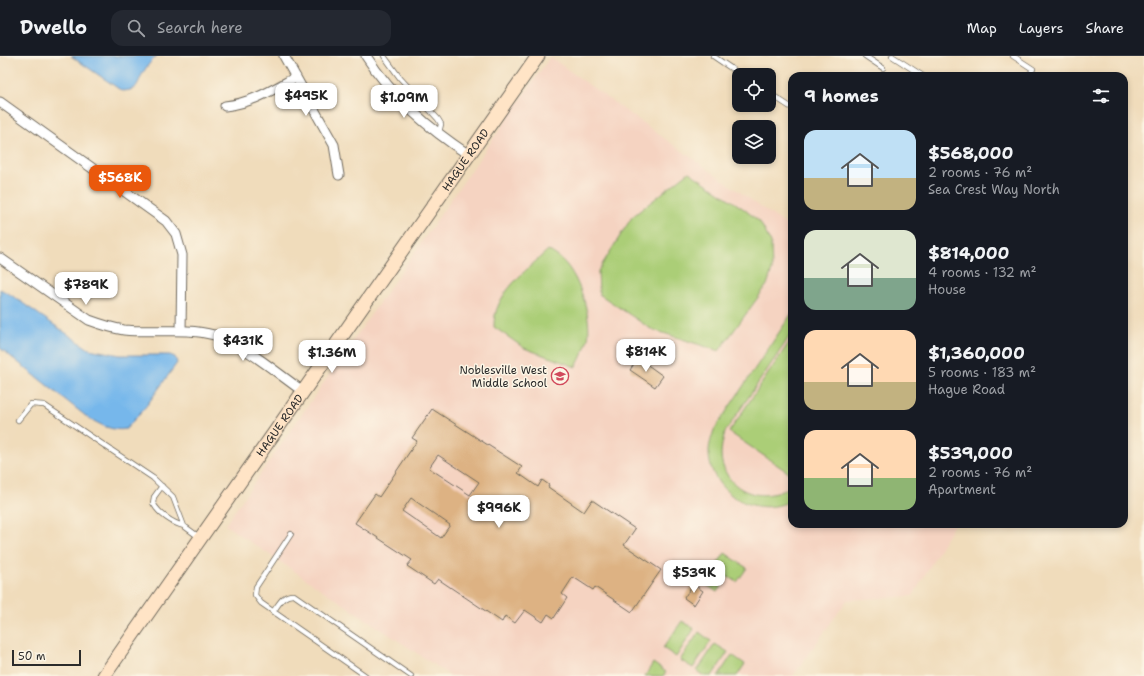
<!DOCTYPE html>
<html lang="en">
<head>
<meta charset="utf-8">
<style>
  body { margin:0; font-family:"Shantell Sans",sans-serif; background:#242831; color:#f1f3f6; height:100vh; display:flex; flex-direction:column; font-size:15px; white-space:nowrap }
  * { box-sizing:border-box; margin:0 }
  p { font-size:13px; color:#9ea1a6 }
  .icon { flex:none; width:22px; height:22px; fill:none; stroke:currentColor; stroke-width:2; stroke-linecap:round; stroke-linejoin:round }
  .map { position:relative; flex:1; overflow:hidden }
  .drawer { position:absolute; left:788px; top:16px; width:340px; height:456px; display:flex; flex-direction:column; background:#171b24; border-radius:12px; box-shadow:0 2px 6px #0003 }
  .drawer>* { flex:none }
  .controls { position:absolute; left:732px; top:12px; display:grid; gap:8px }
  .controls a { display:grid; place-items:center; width:44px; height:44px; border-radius:8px; background:#171b24; box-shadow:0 2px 6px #0003; font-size:20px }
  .scale { position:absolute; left:12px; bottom:10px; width:69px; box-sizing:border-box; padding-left:4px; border:2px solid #2b2b2b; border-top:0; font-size:11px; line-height:14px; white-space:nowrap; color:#2b2b2b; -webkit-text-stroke:3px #fcf5e5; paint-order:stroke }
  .price { position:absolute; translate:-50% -34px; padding:0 9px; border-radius:8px; background:#fff; color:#222; font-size:13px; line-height:26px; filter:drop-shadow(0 1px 2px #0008) }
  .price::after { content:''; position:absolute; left:50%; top:24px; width:12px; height:9px; margin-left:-6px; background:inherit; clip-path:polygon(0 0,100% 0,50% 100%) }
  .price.on { background:#ea580c; color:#fff }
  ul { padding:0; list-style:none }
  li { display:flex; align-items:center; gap:12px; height:100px; padding:0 16px }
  li span { display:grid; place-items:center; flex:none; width:112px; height:80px; border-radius:12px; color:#555 }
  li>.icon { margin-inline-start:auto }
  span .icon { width:48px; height:48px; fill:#fffc; stroke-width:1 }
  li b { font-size:17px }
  h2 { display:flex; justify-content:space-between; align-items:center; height:48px; padding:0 16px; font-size:17px }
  header { display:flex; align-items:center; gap:24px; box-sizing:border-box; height:56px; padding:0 20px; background:#171b24; border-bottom:1px solid #363941 }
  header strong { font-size:19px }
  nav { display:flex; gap:22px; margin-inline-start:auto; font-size:14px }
  .search { width:280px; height:36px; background:#242831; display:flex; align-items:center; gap:10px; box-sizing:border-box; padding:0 14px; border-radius:12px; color:#9ea1a6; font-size:15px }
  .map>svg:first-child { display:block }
  .built { fill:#f5d3c1 }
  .green { fill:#abce77; stroke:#6b7c51 }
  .water { fill:#76b7eb; stroke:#50718b }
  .building { fill:#ddb283; fill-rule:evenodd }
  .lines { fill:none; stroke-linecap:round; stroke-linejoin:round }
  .service-casing { stroke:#70695d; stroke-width:6 }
  .minor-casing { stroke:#70695d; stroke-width:11 }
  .secondary-casing { stroke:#70695d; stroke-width:15 }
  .service { stroke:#fff; stroke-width:4.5 }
  .minor { stroke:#fff; stroke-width:9 }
  .secondary { stroke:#ffe4c6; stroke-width:13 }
  .labels { text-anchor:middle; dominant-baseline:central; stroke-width:3; stroke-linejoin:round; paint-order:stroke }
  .street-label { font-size:11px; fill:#2b2b2b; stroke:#fcf5e5 }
  .poi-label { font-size:11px; fill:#2b2b2b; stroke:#fcf5e5; text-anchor:end }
</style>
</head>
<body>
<header>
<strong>Dwello</strong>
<div class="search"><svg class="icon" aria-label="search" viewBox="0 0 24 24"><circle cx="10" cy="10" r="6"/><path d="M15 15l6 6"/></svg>Search here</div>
<nav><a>Map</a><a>Layers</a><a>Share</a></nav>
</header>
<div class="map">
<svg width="1144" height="620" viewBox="0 0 1144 620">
  <rect width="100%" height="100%" fill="#fcf5e5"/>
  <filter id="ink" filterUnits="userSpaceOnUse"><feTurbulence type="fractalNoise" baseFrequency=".025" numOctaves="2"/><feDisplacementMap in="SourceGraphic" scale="8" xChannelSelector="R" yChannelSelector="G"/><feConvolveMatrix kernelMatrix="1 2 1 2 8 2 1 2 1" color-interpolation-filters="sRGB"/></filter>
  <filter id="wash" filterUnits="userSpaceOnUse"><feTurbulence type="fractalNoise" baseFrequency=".012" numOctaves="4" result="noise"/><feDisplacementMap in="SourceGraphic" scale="16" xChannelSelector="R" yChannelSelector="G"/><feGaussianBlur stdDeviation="0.9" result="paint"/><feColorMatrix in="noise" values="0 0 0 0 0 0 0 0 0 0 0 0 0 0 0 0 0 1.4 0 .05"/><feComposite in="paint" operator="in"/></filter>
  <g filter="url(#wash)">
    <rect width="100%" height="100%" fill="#f0dcbb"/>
    <path class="built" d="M 550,1 L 792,173 L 792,468 L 954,468 L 913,540 L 847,544 L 793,620 L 451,620 L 225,469 Z"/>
    <path class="green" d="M 689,116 L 744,153 L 760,166 L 771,187 L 772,214 L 767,229 L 719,295 L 651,273 L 599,238 L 598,215 L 632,161 Z
      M 548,194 C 554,198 561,202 565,207 C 580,224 592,261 588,283 C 585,293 581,301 576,311 L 524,292 L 494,271 C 493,238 526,215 548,194 Z
      M 792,257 L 792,277 L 725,376 C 722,387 719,399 723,410 C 733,440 769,447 792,429 L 792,444 C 757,464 708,437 709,395 C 709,388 712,381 714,374 Z
      M 792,282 L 792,419 L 729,376 Z
      M 725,497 L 747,512 L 737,526 L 728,520 L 717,536 L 704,527 Z
      M 682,565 L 694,573 L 676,601 L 663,592 Z
      M 699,576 L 711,585 L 693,612 L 680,604 Z
      M 715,588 L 728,596 L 712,620 L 704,620 L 697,615 Z
      M 732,599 L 745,608 L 737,620 L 718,620 Z
      M 653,607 L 666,616 L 663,620 L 645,620 Z"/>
    <path class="water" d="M 71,0 L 157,0 C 152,4 147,10 144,15 C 136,28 140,34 122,35 Z
      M 0,233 L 11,239 L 89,293 L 120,299 L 170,299 L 175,301 L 177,307 L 147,349 L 126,373 C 112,376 99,368 87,361 L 0,292 Z"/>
    <g id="blocks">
      <path class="building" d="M 638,302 L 663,320 L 655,331 L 630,314 Z
        M 432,353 L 522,411 L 518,417 L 538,431 L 542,424 L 549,429 L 548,431 L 584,456 L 592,444 L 635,473 L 624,489 L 661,514 L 632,556 L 595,531 L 593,534 L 573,521 L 562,538 L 567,542 L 554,562 L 548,558 L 543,566 L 525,554 L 515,567 L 505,560 L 502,566 L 438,523 L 434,528 L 407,510 L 412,504 L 355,467 L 375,438 L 379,441 L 417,385 L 412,382 ZM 438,399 L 479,426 L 470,439 L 429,412 ZM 411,442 L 450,469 L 441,482 L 402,455 Z
        M 693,528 L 703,535 L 694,549 L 684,542 Z"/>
    </g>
  </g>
  <g filter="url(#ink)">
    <use href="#blocks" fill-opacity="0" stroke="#70695d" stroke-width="1"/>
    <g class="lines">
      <defs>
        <path id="service" d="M 384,0 L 400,22 L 438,63 L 441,68 L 439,77
          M 713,0 L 741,19
          M 865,0 L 883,12
          M 892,0 L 923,20
          M 1013,0 L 1033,13 L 1029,20
          M 769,37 L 792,52
          M 18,364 L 31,348 L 44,349 L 153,422 L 173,441 L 184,470 L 199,481
          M 162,430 L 154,441 L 153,447 C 159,458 172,467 184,470
          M 291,478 L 256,531 L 255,539 L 261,547 L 366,620
          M 273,556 C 279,548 283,538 294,539 L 411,620"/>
        <path id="minor" d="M 284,0 L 334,89 L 339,119
          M 366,0 C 393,42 428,72 469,99
          M 0,46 L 166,165 L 176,178 L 182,199 L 181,275
          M 225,50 C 252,47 272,34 296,21
          M 0,202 L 89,264 C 100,268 111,272 124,274 C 154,277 185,271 214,279 C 244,288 278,318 304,336"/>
        <g id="secondary">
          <path id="s1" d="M 104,620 L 538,0"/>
        </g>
      </defs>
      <use href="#service" class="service-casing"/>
      <use href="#minor" class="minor-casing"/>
      <use href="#secondary" class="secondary-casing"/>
      <use href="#service" class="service"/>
      <use href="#minor" class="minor"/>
      <use href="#secondary" class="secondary"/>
    </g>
  </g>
  <defs>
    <symbol id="school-ring" viewBox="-11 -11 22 22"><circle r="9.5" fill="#fcf5e5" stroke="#d1495b" stroke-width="1.5"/><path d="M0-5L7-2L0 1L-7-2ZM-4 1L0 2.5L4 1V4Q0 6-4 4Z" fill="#d1495b"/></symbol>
  </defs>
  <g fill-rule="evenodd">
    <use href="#school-ring" x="550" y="310" width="20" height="20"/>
  </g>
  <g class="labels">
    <g class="street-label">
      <text stroke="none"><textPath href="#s1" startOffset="630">HAGUE ROAD</textPath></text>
      <text stroke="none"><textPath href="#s1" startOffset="306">HAGUE ROAD</textPath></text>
    </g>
    <g class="poi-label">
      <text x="547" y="314">Noblesville West<tspan x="547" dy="13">Middle School</tspan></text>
    </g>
  </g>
</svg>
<div class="controls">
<a><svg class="icon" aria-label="locate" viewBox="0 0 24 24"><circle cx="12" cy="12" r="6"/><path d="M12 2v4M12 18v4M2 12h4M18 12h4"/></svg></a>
<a><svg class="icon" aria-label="layers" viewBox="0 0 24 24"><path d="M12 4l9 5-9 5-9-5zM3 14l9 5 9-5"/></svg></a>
</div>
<div class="scale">50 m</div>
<b class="price" style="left:306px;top:61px">$495K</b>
<b class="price" style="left:404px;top:63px">$1.09M</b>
<b class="price on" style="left:120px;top:143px">$568K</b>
<b class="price" style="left:86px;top:250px">$789K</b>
<b class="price" style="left:243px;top:306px">$431K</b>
<b class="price" style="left:646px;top:317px">$814K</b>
<b class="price" style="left:332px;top:318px">$1.36M</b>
<b class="price" style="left:499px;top:473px">$996K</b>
<b class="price" style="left:694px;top:538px">$539K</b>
<section class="drawer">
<h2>9 homes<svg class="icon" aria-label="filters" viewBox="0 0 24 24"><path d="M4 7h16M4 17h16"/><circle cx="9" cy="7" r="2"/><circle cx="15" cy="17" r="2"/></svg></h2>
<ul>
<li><span style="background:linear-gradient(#bfe0f5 60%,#c2b280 0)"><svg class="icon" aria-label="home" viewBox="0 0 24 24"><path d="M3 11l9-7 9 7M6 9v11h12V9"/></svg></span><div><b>$568,000</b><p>2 rooms · 76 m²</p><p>Sea Crest Way North</p></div></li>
<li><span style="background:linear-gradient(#dfe7d0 60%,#7fa58c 0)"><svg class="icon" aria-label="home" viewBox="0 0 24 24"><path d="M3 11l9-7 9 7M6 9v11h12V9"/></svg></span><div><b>$814,000</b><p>4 rooms · 132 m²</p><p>House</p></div></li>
<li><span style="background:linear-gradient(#ffd9b3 65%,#c2b280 0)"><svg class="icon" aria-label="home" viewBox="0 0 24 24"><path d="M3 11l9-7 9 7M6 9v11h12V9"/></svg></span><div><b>$1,360,000</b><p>5 rooms · 183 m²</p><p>Hague Road</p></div></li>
<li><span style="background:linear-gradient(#ffd9b3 60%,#8fb573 0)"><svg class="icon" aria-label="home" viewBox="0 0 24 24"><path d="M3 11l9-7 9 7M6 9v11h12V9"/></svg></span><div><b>$539,000</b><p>2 rooms · 76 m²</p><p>Apartment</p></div></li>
</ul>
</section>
</div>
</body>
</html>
